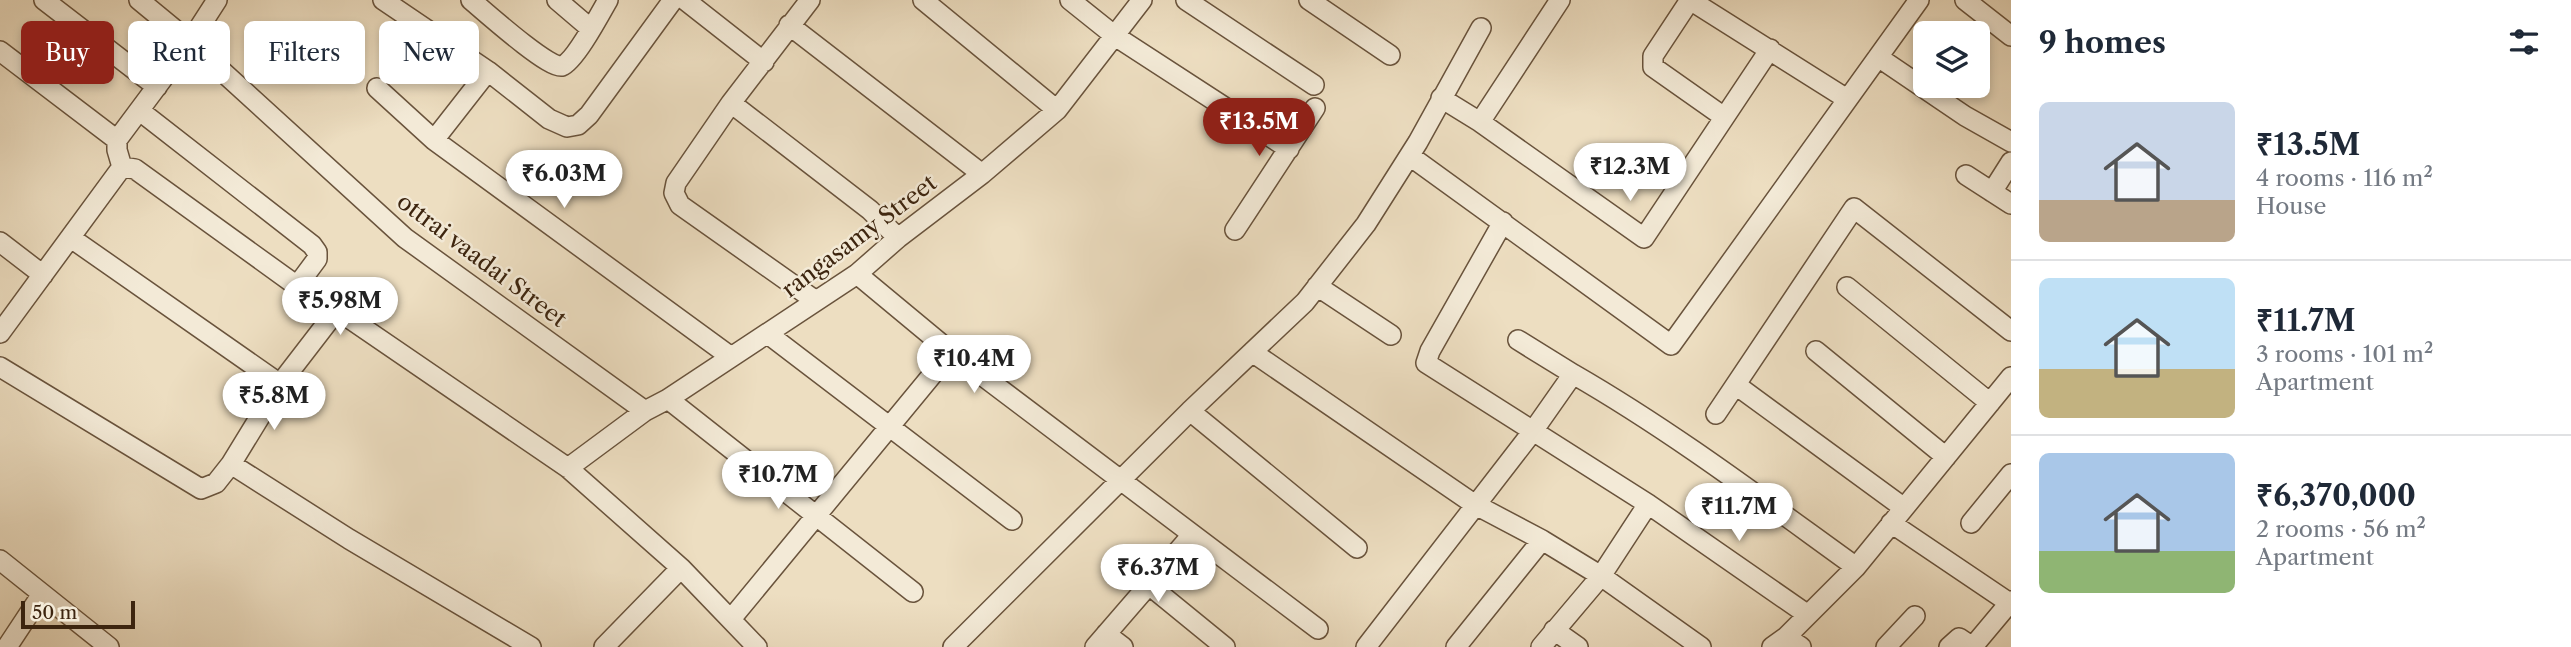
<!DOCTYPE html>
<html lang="en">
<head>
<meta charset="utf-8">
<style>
  body { margin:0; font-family:"Libre Caslon Text",serif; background:#f6f6f7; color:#1f2937; height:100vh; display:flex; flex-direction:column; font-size:26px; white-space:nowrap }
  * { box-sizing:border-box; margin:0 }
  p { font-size:23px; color:#747a83 }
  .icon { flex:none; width:38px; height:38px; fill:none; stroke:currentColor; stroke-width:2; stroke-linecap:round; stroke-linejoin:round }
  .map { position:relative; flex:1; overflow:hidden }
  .details { display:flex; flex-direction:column; background:#fff; width:560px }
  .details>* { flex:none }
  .guide { position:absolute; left:21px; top:21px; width:665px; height:63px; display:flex; gap:14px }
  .buttons { position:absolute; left:1913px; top:21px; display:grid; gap:14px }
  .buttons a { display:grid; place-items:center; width:77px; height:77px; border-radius:10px; background:#fff; box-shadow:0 4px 10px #0003; font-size:35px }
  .scale { position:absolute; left:21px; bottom:18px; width:114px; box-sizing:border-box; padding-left:7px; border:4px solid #3d250f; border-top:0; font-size:19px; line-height:24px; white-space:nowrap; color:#3d250f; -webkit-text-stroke:5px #f3ead7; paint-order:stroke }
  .price { position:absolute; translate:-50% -60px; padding:0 16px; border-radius:24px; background:#fff; color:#222; font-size:23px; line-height:46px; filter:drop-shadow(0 2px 4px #0008) }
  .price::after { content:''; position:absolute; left:50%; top:42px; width:21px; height:16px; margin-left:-10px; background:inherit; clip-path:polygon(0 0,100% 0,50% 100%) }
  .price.current { background:#8f2418; color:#fff }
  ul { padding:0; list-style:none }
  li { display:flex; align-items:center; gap:21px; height:175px; padding:0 28px }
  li+li { border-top:2px solid #e0e1e3 }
  li span { display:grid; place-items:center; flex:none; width:196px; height:140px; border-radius:10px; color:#555 }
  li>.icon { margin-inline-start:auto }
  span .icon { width:84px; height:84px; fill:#fffc; stroke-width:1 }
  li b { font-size:30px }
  h2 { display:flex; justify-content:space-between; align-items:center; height:84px; padding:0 28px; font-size:30px }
  .pill { padding:0 24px; border-radius:10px; background:#fff; box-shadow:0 4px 10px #0003; font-size:24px; line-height:63px }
  .pill.current { background:#8f2418; color:#fff }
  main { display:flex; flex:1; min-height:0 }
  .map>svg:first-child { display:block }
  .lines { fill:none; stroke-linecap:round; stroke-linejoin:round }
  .minor-casing { stroke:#69533c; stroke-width:22 }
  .minor { stroke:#f3ead7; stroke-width:19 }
  .labels { text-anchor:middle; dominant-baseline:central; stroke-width:5; stroke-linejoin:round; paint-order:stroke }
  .street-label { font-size:23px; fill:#3d250f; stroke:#f3ead7 }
</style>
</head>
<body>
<main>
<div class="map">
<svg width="2011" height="647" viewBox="0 0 2011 647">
  <rect width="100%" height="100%" fill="#eddec1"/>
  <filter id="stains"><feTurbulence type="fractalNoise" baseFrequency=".00286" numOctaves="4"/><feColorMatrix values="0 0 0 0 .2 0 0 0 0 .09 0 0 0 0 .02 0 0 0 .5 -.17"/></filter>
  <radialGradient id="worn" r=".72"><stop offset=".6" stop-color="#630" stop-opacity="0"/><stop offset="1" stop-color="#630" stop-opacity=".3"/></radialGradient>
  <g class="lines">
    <defs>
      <path id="minor" d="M 44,0 L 157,87
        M 139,0 L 190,42 L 405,238 L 645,411
        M 383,0 L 488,71 L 549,119 L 567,127 L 578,125 L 589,115 L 673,0
        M 471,0 C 484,11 550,70 562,66 C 575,61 600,14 608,0
        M 557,0 L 591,29
        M 685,0 L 764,62
        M 810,0 L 731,103 L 676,183 L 674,193 L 680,205 L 816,301
        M 923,0 L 1057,110
        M 1070,0 L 1115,36 L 1289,149
        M 1186,0 L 1314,85
        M 1309,0 L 1390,55
        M 1690,0 L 1847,99
        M 1690,0 L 1653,56 L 1653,67 L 1724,117
        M 1965,0 L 2011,36
        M 789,25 L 982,174
        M 0,51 L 117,140
        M 1878,57 L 1965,116 L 2011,142
        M 377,88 L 434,140 L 731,357
        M 1441,98 L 1480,122 L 1644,238 L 1770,49
        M 731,103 L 870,210 L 898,238
        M 140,111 L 312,245 L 317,252 L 317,259 L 297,286
        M 1480,122 L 1560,0
        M 434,140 L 488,71
        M 1410,156 L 1671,345 L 1919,0
        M 122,167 L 135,169 L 297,286 L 337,310 L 568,468 L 681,568 L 757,647
        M 122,167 L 117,150 L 117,140 L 190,42 L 217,0
        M 1966,175 L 2011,204
        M 1992,192 L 2011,162
        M 1503,222 L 1430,351 L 1426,363 L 1648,504 L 1808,615
        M 1235,230 L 1315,108
        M 71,238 L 280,384
        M 0,242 L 43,275
        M 857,274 L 951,352 L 1318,629
        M 1317,286 L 1391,335
        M 1847,287 L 1990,403
        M 0,333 L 122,167
        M 768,334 L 1012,520
        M 1518,340 L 1573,374
        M 1816,351 L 1946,457
        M 1252,352 L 1474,504 L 1542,540 L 1601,576 L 1701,647
        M 0,367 L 201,489 L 216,483 L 231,464 L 280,384 L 337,310
        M 1736,385 L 1904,508
        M 668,399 L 913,592
        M 1190,411 L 1357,548
        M 1716,414 L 1854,208 L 2011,331
        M 231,464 L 349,539 L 531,647
        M 568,468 L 645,411 L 668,399 L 857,274 L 898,238 L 982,174 L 1057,110 L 1142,0
        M 1891,523 L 2011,604
        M 1971,523 L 2011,474
        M 0,560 L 109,647
        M 1149,585 L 1225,647
        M 731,619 L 951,352
        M 1554,630 L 1578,647
        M 1106,634 L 1123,647
        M 1786,637 L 1801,647
        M 7,647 L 42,594
        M 604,647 L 681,568
        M 953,647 L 1190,411 L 1305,302 L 1366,224 L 1418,142 L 1481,28
        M 1095,647 L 1191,536
        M 1366,647 L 1533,431 L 1573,374 C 1672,431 1763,500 1856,567
        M 1456,647 L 1542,540
        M 1541,647 L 1601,576 L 1648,504
        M 1772,647 L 1786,637 L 1856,567 L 2011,377
        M 1886,647 L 1915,616
        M 1949,647 L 1959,638 L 1971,646 L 1975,644 L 2011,601"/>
    </defs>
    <use href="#minor" class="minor-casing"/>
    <use href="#minor" class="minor"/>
  </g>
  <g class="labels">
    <g class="street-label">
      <text transform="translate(859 236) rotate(-37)">rangasamy Street</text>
      <text transform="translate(482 260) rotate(37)">ottrai vaadai Street</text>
    </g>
  </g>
  <rect width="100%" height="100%" filter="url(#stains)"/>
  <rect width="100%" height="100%" fill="url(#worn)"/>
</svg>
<div class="buttons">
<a><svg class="icon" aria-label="layers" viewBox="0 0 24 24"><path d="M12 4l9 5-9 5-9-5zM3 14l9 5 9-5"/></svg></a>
</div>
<div class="scale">50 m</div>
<b class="price current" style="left:1259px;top:158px">₹13.5M</b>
<b class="price" style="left:1630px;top:203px">₹12.3M</b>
<b class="price" style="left:564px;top:210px">₹6.03M</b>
<b class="price" style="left:340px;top:337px">₹5.98M</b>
<b class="price" style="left:974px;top:395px">₹10.4M</b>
<b class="price" style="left:274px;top:432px">₹5.8M</b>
<b class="price" style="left:778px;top:511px">₹10.7M</b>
<b class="price" style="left:1739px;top:543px">₹11.7M</b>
<b class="price" style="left:1158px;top:604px">₹6.37M</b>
<div class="guide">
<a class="pill current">Buy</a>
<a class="pill">Rent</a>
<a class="pill">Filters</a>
<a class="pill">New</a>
</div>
</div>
<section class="details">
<h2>9 homes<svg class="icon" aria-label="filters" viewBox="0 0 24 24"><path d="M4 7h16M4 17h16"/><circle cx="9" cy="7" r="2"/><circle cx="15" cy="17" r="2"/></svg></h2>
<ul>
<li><span style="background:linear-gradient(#c9d6e8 70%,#b9a48a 0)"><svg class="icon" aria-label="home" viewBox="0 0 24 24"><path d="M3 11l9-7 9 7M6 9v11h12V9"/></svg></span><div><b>₹13.5M</b><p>4 rooms · 116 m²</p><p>House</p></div></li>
<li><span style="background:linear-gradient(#bfe0f5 65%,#c2b280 0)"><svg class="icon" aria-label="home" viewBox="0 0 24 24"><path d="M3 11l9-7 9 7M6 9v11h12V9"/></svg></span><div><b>₹11.7M</b><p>3 rooms · 101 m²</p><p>Apartment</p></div></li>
<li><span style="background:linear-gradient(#a9c7e8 70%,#8fb573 0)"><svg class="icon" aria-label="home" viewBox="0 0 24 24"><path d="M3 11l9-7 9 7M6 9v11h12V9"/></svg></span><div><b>₹6,370,000</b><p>2 rooms · 56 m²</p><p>Apartment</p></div></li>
</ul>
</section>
</main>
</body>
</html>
